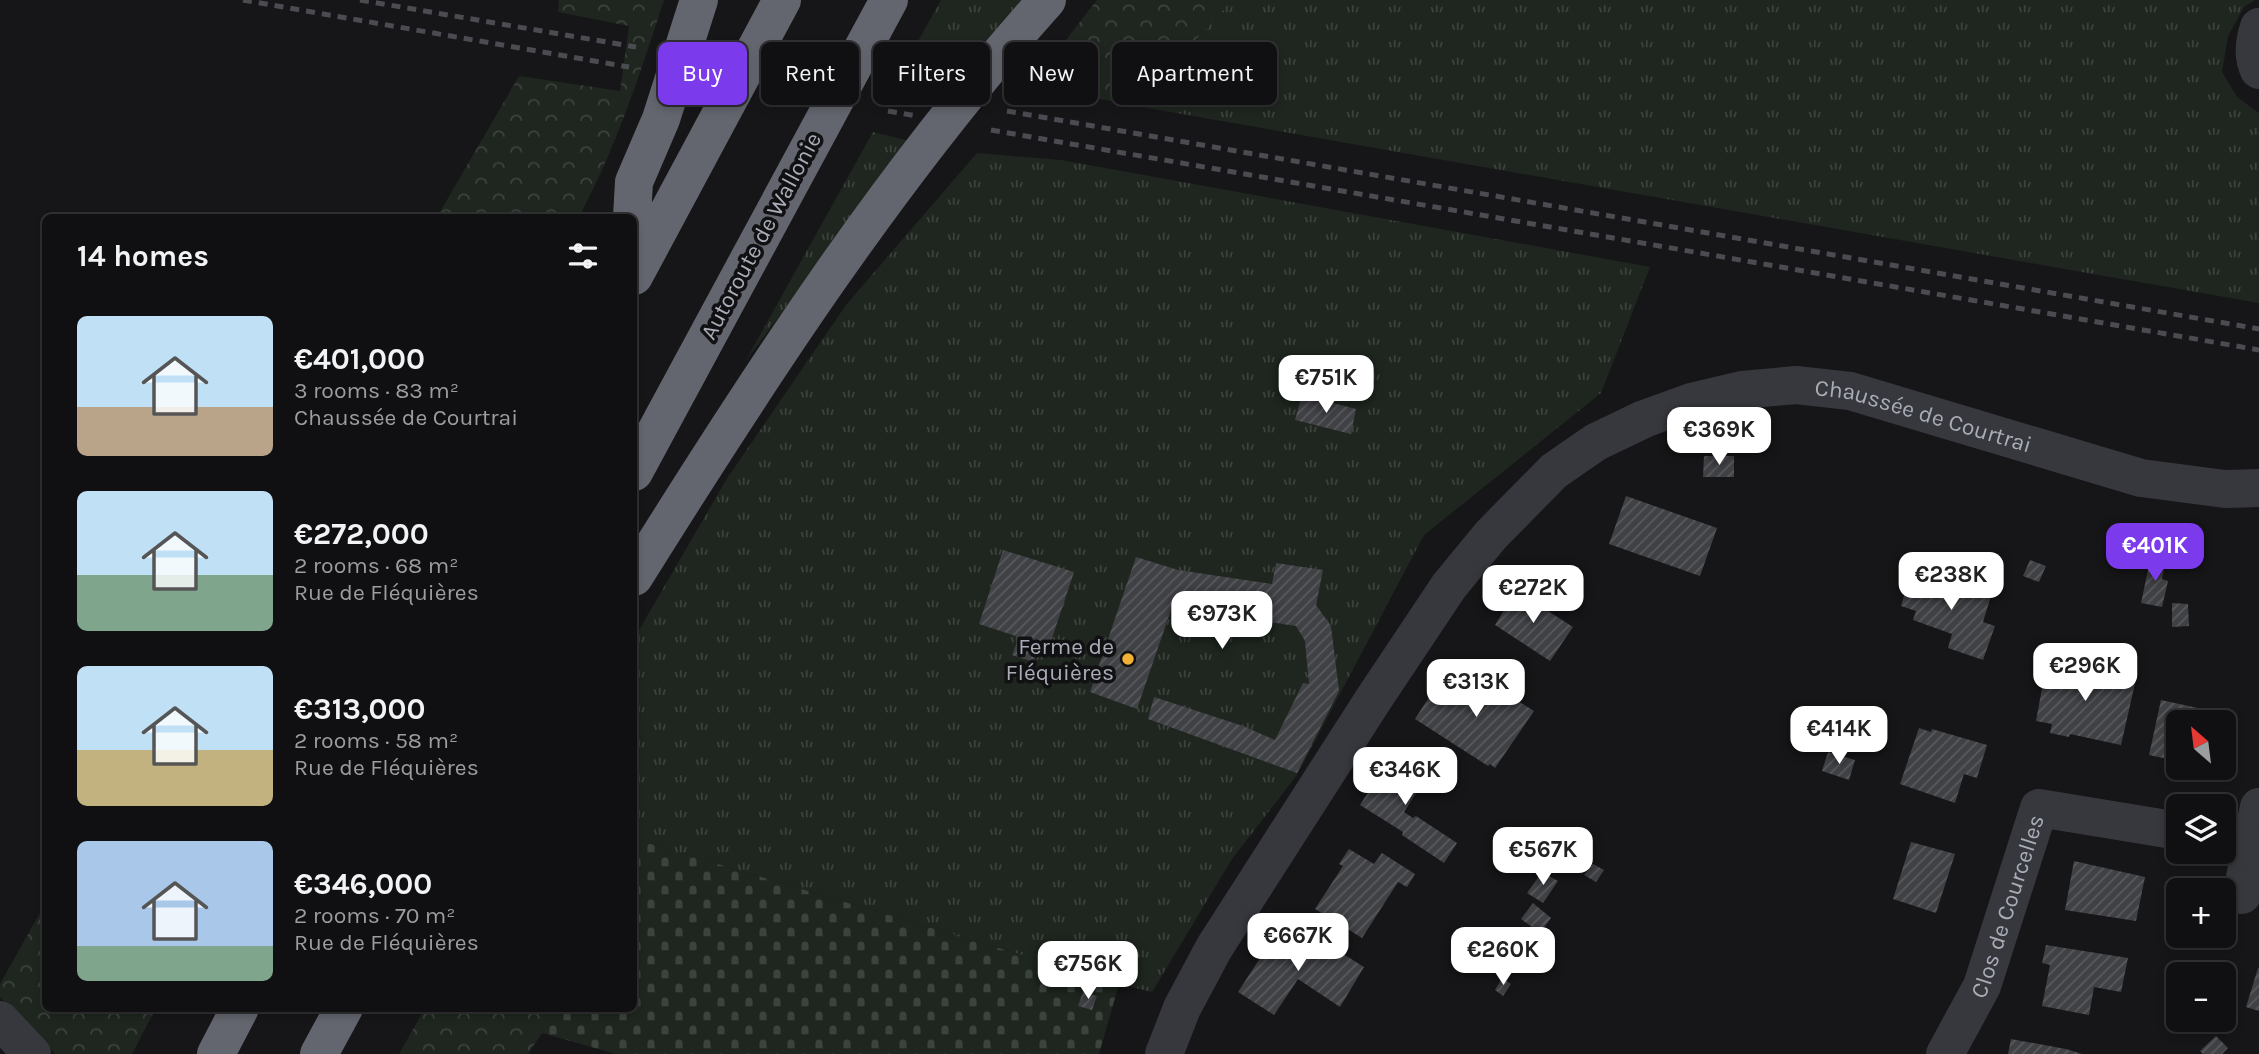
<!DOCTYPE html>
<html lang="en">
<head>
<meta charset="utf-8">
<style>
  body { margin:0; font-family:Karla,sans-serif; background:#19191b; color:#f1f3f6; height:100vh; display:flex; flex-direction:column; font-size:26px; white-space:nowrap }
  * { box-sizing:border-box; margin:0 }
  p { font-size:23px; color:#9c9d9f }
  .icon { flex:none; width:38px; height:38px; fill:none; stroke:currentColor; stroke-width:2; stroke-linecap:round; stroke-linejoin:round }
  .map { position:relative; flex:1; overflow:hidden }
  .side { position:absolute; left:42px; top:214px; width:595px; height:798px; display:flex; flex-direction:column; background:#101012; border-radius:10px; box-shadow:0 4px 10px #0003,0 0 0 2px #303032 }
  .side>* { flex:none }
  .hud { position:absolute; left:658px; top:42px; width:665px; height:63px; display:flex; gap:14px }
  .needle { width:46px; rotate:332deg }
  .buttons { position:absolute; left:2166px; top:710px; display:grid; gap:14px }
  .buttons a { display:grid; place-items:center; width:70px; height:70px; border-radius:10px; background:#101012; box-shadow:0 4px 10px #0003,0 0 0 2px #303032; font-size:35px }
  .price { position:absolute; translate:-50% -60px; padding:0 16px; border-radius:14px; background:#fff; color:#222; font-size:23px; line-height:46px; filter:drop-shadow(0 2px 4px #0008) }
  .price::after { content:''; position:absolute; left:50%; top:42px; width:21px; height:16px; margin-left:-10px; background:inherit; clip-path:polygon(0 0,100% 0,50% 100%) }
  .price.selected { background:#7c3aed; color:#fff }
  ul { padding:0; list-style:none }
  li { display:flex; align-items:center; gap:21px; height:175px; padding:0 35px }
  li span { display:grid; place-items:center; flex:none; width:196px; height:140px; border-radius:10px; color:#555 }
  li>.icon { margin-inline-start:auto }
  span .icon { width:84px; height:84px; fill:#fffc; stroke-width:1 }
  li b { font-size:30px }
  h2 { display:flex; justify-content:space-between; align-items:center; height:84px; padding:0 35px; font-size:30px }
  .tag { padding:0 24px; border-radius:10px; background:#101012; box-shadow:0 4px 10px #0003,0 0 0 2px #303032; font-size:24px; line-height:63px }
  .tag.selected { background:#7c3aed; color:#fff }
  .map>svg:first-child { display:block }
  .grass { fill:url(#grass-tufts) }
  .forest { fill:url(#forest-crowns) }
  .cemetery { fill:url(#cemetery-stones) }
  .building { fill:url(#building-hatch) }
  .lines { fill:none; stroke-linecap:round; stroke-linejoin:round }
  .street { stroke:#37383d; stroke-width:38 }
  .highway { stroke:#63666e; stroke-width:38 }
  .rail { stroke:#4a4c52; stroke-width:5; stroke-dasharray:9 7; stroke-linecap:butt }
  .poi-dot { fill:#f2b134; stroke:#111113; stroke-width:2.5 }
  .labels { text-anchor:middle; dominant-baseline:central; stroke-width:7; stroke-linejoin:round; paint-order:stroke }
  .street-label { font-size:23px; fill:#a8adb8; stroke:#111113 }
  .poi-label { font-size:23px; fill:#a8adb8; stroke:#111113; text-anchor:end }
</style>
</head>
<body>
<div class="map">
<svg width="2259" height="1054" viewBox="0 0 2259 1054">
  <defs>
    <pattern id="grass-tufts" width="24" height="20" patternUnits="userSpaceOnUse" patternTransform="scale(1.75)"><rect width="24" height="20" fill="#1e261f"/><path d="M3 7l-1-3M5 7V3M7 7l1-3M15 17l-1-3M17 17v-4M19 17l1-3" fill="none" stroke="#3c433d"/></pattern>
    <pattern id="forest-crowns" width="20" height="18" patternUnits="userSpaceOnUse" patternTransform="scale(1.75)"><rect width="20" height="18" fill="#1e261f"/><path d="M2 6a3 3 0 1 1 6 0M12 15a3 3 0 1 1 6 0" fill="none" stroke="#3c433d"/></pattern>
    <pattern id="cemetery-stones" width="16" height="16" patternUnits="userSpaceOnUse" patternTransform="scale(1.75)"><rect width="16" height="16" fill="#1e261f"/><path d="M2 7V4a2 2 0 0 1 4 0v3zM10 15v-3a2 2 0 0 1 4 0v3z" fill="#3c433d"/></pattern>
    <pattern id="building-hatch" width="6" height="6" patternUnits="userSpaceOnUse" patternTransform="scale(1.75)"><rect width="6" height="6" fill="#404145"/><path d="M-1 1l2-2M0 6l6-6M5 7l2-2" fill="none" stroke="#595a5e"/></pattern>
  </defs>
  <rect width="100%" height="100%" fill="#161618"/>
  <path class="grass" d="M 941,0 L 1025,0 L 956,81 L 902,70 Z
    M 1232,0 L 2255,0 L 2244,7 L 2228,36 L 2222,72 L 2237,97 L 2259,113 L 2259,303 L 1136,106 Z
    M 873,132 L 910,141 L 745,362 Z
    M 977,153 L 1061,160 L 1650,267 L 1601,393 L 1424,535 L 1297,775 L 1232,859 L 1152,992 L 1119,984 L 634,839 L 634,639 L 726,480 L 846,305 Z"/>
  <path class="forest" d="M 559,0 L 664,0 C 640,74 616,148 579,217 L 437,217 L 519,76 L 620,91 L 629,26 L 558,12 Z
    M 1097,0 L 1232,0 L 1136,106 L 1031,85 Z
    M 45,904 L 46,1008 L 156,1008 L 132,1054 L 55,1054 L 0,997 L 0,984 Z
    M 425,1008 L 547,1008 L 542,1033 L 528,1054 L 399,1054 Z"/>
  <path class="cemetery" d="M 634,839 L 1119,984 L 1099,1054 L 616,1054 L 542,1033 L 547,1008 L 634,1008 Z"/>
  <path class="building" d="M 1302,395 L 1356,409 L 1351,434 L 1295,420 Z
    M 1704,456 L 1734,456 L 1734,477 L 1703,477 Z
    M 1626,496 L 1717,528 L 1700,576 L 1609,544 Z
    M 1003,550 L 1074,572 L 1049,647 L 1038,643 L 1033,662 L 1012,655 L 1019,637 L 979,624 Z
    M 2151,556 L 2166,559 L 2162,579 L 2168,581 L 2162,607 L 2141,603 Z
    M 1136,557 L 1178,570 L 1272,584 L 1276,563 L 1323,570 L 1316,605 L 1331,626 L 1339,691 L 1297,773 L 1148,719 L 1154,697 L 1243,726 L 1275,740 L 1303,683 L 1309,684 L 1305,641 L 1296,626 L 1172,607 L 1137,709 L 1090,692 Z
    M 2030,560 L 2046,566 L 2039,582 L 2023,576 Z
    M 1912,569 L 1991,596 L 1983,622 L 1995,626 L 1983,660 L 1948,648 L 1952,634 L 1913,620 L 1916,611 L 1901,606 Z
    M 1512,588 L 1573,627 L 1550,661 L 1495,625 L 1506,607 L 1502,604 Z
    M 2172,603 L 2188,604 L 2189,626 L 2172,627 Z
    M 2047,661 L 2136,679 L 2121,745 L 2070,734 L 2069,737 L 2050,733 L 2052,724 L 2036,721 Z
    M 1442,677 L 1476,700 L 1482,691 L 1476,687 L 1482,678 L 1534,711 L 1495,768 L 1490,764 L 1488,766 L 1415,719 Z
    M 2161,700 L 2230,715 L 2225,737 L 2224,723 L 2179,723 L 2179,750 L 2170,749 L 2168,759 L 2149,755 Z
    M 1919,728 L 1931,732 L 1932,729 L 1987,745 L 1977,778 L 1964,774 L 1955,803 L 1900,784 Z
    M 1828,752 L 1855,760 L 1849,780 L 1822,771 Z
    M 1393,754 L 1427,776 L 1404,812 L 1413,818 L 1416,816 L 1457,843 L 1444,863 L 1402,835 L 1403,832 L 1360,805 Z
    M 1911,842 L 1955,854 L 1936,913 L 1893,899 Z
    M 1349,849 L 1374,864 L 1382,853 L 1415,874 L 1407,887 L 1398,882 L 1362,938 L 1315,909 L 1343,866 L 1339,864 Z
    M 2074,861 L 2145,877 L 2136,921 L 2065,910 Z
    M 1593,864 L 1604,870 L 1596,882 L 1584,875 Z
    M 1542,872 L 1558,881 L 1543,903 L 1527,893 Z
    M 1533,903 L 1551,918 L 1540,933 L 1521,919 Z
    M 1279,929 L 1325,959 L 1332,947 L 1364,967 L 1340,1007 L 1298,979 L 1274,1015 L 1238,992 Z
    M 2046,945 L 2128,958 L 2121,992 L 2094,987 L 2089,1015 L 2042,1006 L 2050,965 L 2042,963 Z
    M 2196,964 L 2198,975 L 2178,975 L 2177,966 Z
    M 2258,968 L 2259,968 L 2259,1011 L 2246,1007 Z
    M 1502,978 L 1511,984 L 1503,996 L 1495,990 Z
    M 1083,992 L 1097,996 L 1092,1010 L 1078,1006 Z
    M 2216,1036 L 2228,1048 L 2222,1054 L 2203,1054 L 2200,1051 Z
    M 2011,1039 L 2066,1049 L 2082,1054 L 2008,1054 Z"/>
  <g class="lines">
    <g class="street">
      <path d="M 2259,27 C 2254,42 2252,56 2259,70"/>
      <path d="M 2224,839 L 2251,844 L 2259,807"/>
      <path d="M 2242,895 L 2251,844"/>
      <path d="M 0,1020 L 32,1054"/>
      <path id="s1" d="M 1164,1054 L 1182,1008 L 1214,948 L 1373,700 L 1449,586 L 1491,535 L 1554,471 L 1596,442 L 1644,419 L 1691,402 L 1742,390 L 1796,385 L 1850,391 L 2141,478 L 2225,489 L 2259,488"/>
      <path id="s2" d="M 1945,1054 L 1982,986 L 2039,808 L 2179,831"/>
    </g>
    <path class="highway" d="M 632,217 L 634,182 L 661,119 L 699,0
      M 634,276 L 782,0
      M 634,472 L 889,0
      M 634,577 C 759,377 889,176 1047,0
      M 216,1054 L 240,1008
      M 319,1054 L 344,1008"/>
    <path class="rail" d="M 243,0 L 629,67
      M 360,0 L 636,47
      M 900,92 L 932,98
      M 888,111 L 917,116
      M 1007,111 L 2259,329
      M 991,130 L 2259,350"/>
  </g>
  <circle class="poi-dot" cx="1128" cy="659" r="7"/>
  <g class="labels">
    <g class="street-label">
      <text transform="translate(761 236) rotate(-62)">Autoroute de Wallonie</text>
      <text stroke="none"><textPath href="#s1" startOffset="1097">Chaussée de Courtrai</textPath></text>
      <text stroke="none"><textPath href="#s2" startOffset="161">Clos de Courcelles</textPath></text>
    </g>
    <g class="poi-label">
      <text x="1114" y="646">Ferme de<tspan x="1114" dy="26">Fléquières</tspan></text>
    </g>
  </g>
</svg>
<div class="buttons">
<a><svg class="needle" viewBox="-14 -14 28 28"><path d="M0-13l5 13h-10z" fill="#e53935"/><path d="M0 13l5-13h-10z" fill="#9c9d9f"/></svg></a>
<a><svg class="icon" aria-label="layers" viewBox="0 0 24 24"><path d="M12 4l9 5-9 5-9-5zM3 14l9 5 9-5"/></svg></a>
<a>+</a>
<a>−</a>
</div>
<b class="price" style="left:1326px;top:415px">€751K</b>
<b class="price" style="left:1719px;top:467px">€369K</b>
<b class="price selected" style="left:2155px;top:583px">€401K</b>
<b class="price" style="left:1951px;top:612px">€238K</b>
<b class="price" style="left:1533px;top:625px">€272K</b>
<b class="price" style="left:1222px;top:651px">€973K</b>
<b class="price" style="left:2085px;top:703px">€296K</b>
<b class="price" style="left:1476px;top:719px">€313K</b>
<b class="price" style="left:1839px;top:766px">€414K</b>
<b class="price" style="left:1405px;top:807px">€346K</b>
<b class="price" style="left:1543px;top:887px">€567K</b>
<b class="price" style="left:1298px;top:973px">€667K</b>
<b class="price" style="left:1503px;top:987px">€260K</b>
<b class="price" style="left:1088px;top:1001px">€756K</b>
<div class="hud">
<a class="tag selected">Buy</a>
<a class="tag">Rent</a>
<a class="tag">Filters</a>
<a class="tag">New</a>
<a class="tag">Apartment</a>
</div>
<section class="side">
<h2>14 homes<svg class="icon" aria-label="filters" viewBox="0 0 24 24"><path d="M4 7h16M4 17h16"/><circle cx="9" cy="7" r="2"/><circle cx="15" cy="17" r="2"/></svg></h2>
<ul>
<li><span style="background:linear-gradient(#bfe0f5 65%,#b9a48a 0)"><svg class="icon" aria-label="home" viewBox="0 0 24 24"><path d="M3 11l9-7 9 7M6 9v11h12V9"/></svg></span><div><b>€401,000</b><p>3 rooms · 83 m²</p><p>Chaussée de Courtrai</p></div></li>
<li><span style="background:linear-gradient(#bfe0f5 60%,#7fa58c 0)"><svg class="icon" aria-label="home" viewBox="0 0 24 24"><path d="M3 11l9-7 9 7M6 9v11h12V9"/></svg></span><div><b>€272,000</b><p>2 rooms · 68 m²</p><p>Rue de Fléquières</p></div></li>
<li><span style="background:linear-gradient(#bfe0f5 60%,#c2b280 0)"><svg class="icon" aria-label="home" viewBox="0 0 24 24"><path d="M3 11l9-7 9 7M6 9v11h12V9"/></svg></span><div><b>€313,000</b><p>2 rooms · 58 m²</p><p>Rue de Fléquières</p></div></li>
<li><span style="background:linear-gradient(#a9c7e8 75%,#7fa58c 0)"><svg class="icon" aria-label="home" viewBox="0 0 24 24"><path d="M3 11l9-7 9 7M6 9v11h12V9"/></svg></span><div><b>€346,000</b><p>2 rooms · 70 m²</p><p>Rue de Fléquières</p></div></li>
</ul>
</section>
</div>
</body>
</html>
